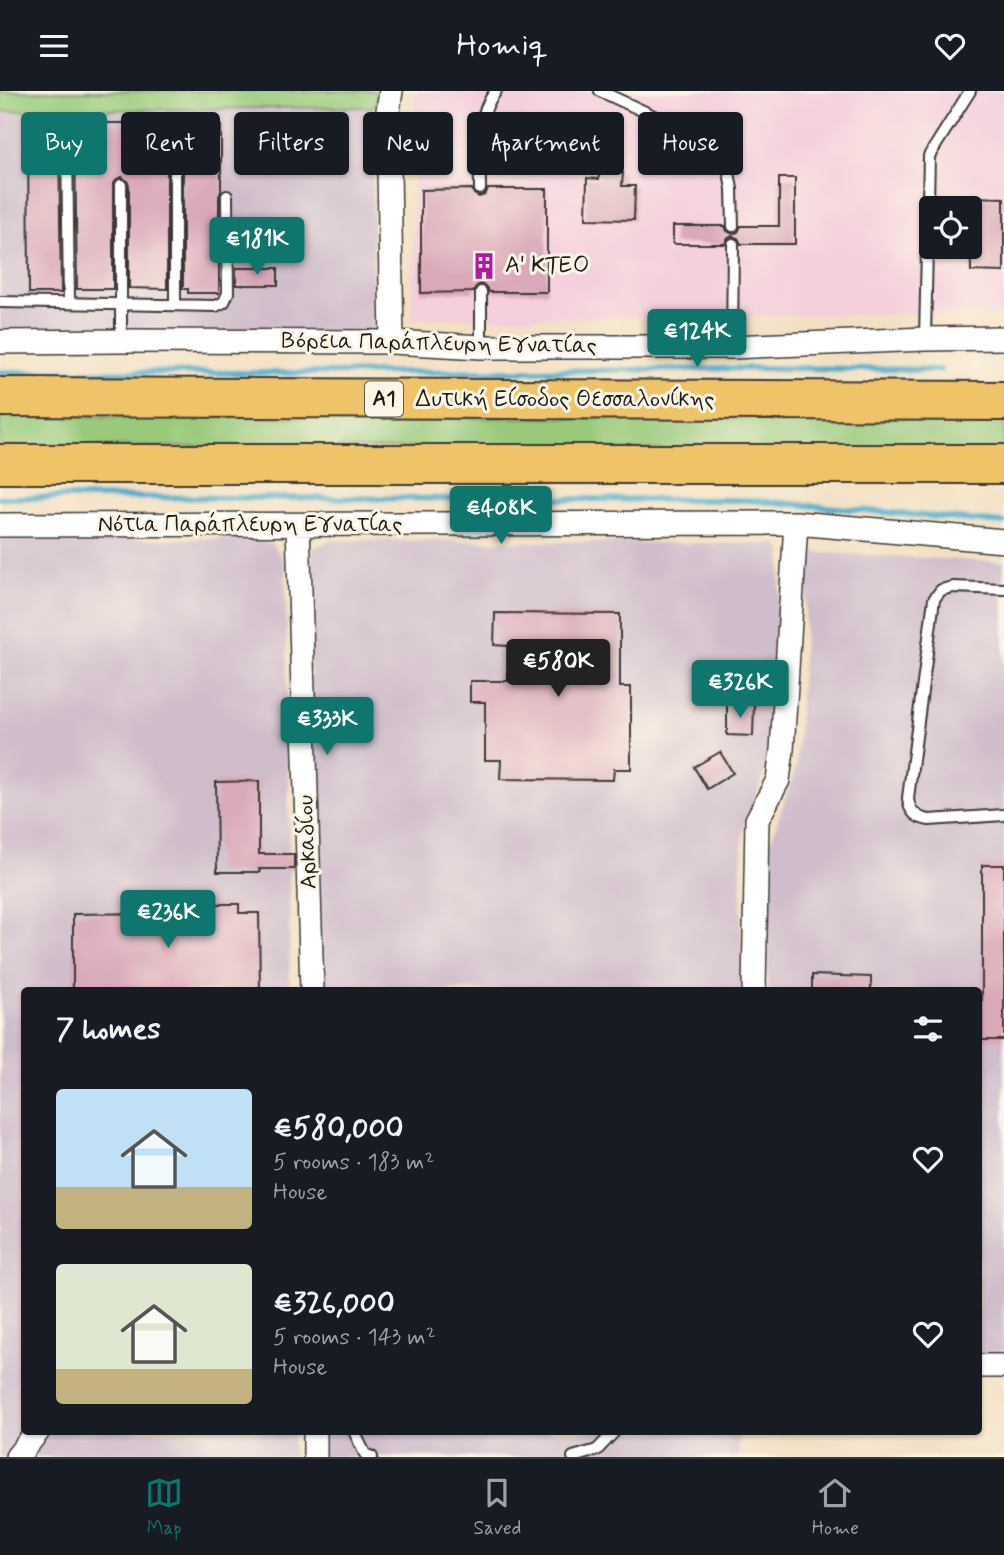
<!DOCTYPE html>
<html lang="en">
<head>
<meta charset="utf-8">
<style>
  body { margin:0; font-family:Mynerve,sans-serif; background:#242831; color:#f1f3f6; height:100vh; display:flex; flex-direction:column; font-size:26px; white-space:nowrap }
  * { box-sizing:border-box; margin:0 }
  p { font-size:23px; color:#9ea1a6 }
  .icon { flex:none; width:38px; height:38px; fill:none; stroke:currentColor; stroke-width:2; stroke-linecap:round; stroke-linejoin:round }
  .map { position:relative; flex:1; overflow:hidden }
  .sheet { position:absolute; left:21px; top:896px; width:961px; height:448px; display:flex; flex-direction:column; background:#171b24; border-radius:7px; box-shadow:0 2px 5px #0004 }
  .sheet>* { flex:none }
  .hud { position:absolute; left:21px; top:21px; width:962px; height:63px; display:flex; gap:14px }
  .tools { position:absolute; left:919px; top:105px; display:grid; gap:14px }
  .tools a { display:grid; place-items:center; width:63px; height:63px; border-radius:7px; background:#171b24; box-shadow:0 2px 5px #0004; font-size:35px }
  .price { position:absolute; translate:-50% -60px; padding:0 16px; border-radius:7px; background:#0f766e; color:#fff; font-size:23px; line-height:46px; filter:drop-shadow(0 2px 4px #0008) }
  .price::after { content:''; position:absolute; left:50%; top:42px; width:21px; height:16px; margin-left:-10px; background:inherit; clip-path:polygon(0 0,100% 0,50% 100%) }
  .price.on { background:#222; color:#fff }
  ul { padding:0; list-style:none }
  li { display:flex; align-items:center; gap:21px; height:175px; padding:0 35px }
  li span { display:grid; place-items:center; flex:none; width:196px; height:140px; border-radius:7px; color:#555 }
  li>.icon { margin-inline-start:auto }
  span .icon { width:84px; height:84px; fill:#fffc; stroke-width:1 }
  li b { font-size:30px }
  h2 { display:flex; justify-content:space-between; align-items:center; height:84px; padding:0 35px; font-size:30px }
  .chip { padding:0 24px; border-radius:7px; background:#171b24; box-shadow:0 2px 5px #0004; font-size:24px; line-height:63px }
  .chip.on { background:#0f766e; color:#fff }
  header { display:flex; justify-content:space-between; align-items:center; height:91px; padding:0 35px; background:#171b24; font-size:32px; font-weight:600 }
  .tabs { display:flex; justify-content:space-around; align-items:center; height:98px; border-top:2px solid #363941; background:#171b24; font-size:19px; color:#9ea1a6 }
  .tabs a { display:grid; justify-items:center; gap:4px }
  .tabs .on { color:#0f766e }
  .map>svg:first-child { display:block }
  .built { fill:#f4cfdc; fill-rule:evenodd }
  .industrial { fill:#d0bdcc }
  .green { fill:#98ca7a; stroke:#5a734b; stroke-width:2 }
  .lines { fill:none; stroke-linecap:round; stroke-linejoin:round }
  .stream { stroke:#4caccb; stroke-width:6 }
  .building { fill:#daa9b9 }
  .lane-casing { stroke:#3c3935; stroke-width:14 }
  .street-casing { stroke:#3c3935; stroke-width:26 }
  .highway-casing { stroke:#3c3935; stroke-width:42 }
  .lane { stroke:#fff; stroke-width:10 }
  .street { stroke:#fff; stroke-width:23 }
  .highway { stroke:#efc469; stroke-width:38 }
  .labels { text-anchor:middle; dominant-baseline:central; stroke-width:6; stroke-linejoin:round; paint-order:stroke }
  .shield { fill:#fcf5e5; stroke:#5f5d58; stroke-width:2 }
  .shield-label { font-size:21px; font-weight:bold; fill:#1c1c1c }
  .poi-label { font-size:23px; fill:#1c1c1c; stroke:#fcf5e5; text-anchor:start }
  .street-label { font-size:23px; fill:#1c1c1c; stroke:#fcf5e5 }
</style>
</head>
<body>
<header><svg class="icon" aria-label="menu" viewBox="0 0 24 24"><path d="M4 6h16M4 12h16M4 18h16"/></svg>Homiq<svg class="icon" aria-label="heart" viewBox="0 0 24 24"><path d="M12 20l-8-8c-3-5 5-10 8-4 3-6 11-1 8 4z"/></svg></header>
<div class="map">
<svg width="1004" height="1366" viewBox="0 0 1004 1366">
  <rect width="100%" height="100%" fill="#fcf5e5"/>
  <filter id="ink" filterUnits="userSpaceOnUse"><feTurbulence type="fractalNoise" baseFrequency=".0143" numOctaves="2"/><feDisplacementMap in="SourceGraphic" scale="14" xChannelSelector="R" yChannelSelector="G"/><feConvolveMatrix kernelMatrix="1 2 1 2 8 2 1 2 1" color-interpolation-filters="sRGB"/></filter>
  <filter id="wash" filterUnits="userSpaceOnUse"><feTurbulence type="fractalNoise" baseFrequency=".00686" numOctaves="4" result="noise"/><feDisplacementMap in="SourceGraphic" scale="28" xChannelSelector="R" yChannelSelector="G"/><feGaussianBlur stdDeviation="1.57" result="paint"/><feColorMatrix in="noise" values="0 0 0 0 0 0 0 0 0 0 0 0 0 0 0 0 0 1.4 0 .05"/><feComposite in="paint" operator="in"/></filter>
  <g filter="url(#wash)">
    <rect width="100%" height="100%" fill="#f3e0c2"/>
    <path class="built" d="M 418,0 L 1004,0 L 1004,222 L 412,228 L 415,6 ZM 931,117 L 970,117 L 970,156 L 931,156 Z"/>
    <path class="industrial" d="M 374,16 L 372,245 L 0,244 L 0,20 Z
      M 0,448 L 255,448 L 272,453 L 286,472 L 290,899 L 24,900 L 24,1340 L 293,1341 L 293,1366 L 0,1366 Z
      M 330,449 L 777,453 L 782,460 L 769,671 L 744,736 L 741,776 L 742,899 L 317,899 L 308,483 L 312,459 Z
      M 809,461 L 1004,471 L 1004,1269 L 978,1269 L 978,900 L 768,900 L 768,758 L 796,676 Z
      M 320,1341 L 739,1341 L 738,1366 L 320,1366 Z"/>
    <path class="green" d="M 0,0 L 378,0 L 374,16 L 0,20 Z
      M 0,325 C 335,328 669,325 1004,327 L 1004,361 L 0,355 Z"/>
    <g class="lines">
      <path class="stream" d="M 0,281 L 308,282 L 792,277 L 940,279
        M 0,407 L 70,406 L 749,409 L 1004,432"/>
    </g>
    <g id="blocks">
      <path class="building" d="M 81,32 L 158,32 L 158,35 L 221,34 L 221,100 L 219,105 L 219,202 L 188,202 L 188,198 L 183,198 L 183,44 L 179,38 L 174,36 L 169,40 L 167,44 L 167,198 L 129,197 L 129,94 L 127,90 L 122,86 L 117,88 L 113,94 L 113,198 L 77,198 L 75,49 L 71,43 L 66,41 L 61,45 L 59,49 L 61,202 L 29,202 L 28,34 Z
        M 599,81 L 623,82 L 622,95 L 635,95 L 634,129 L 586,128 L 587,87 L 599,88 Z
        M 779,87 L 795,87 L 795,153 L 741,153 L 738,147 L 732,145 L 727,148 L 725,153 L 673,153 L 673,135 L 725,135 L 727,140 L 733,143 L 738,141 L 741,135 L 779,135 Z
        M 472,98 L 474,103 L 479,106 L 485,104 L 488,98 L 547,98 L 547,201 L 489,201 L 485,195 L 480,193 L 475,197 L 473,201 L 421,202 L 421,99 Z
        M 972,106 L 1004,107 L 1004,181 L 971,180 L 970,118 L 972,118 Z
        M 236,177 L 278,177 L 278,194 L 236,194 Z
        M 495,522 L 620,523 L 620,596 L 631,596 L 631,678 L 614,678 L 613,689 L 500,688 L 501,669 L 485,669 L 485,611 L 470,611 L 470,590 L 508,590 L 508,555 L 494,554 Z
        M 727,613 L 754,613 L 753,645 L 727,644 Z
        M 720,661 L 733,682 L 707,698 L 694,676 Z
        M 259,690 L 259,763 L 294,763 L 294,778 L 259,778 L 260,781 L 217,781 L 216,691 Z
        M 982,774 L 1004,774 L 1004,949 L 982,949 Z
        M 162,813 L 239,813 L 239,822 L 259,822 L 260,900 L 73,900 L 73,823 L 162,822 Z
        M 812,884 L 871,886 L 871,900 L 812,900 Z"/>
    </g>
  </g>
  <g filter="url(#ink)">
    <use href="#blocks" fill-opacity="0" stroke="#3c3935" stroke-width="2"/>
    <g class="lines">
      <defs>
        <path id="lane" d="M 600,0 L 695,44 L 711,54 L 722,66 L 729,81 L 732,98 L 733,135
          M 175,44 L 175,214
          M 67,49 L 69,212
          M 121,94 L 121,250
          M 480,98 C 480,65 474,27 496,0
          M 481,201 L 481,256
          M 0,211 L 216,215 L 224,211 L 228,202 L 227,105
          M 925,248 L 929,65 L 970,0
          M 732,256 L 733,153
          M 1004,498 L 953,496 L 941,499 L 934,508 L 908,707 C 909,720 916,727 929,729 L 1004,724
          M 354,1340 L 365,1363 L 372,1366
          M 573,1366 L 597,1359 L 615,1340"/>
        <path id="street" d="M 391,0 L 388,20 L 392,251
          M 0,251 L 121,250 L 392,251 L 481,256 L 732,256 L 925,248 L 1004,247
          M 0,434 L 796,432 L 1004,450
          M 298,434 L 312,900
          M 754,900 L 757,729 L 778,689 L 782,659 L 796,432
          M 978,1275 L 1004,1275
          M 17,1366 L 38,1340
          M 315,1366 L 315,1340"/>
        <path id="highway" d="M 0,306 L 1004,310
          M 0,373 L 1004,373"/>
      </defs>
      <use href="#lane" class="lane-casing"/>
      <use href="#street" class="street-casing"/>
      <use href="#highway" class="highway-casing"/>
      <use href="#lane" class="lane"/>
      <use href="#street" class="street"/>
      <use href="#highway" class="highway"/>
    </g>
  </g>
  <defs>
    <symbol id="building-bare" viewBox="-9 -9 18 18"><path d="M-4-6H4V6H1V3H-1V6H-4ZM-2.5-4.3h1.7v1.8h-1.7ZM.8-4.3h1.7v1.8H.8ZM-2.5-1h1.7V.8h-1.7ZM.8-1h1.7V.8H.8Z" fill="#b5179e" stroke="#fcf5e5" stroke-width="2.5" paint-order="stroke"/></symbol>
  </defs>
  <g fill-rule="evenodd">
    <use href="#building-bare" x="465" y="156" width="38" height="38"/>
  </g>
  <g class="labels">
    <rect class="shield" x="365" y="290.5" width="38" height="35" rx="5"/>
    <g class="shield-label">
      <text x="384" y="308">Α1</text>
    </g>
    <g class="poi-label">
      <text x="505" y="175">Α' ΚΤΕΟ</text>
    </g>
    <g class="street-label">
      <text transform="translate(439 253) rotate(1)">Βόρεια Παράπλευρη Εγνατίας</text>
      <text x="565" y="309">Δυτική Είσοδος Θεσσαλονίκης</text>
      <text x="250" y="434">Νότια Παράπλευρη Εγνατίας</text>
      <text transform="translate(308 751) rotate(-92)">Αρκαδίου</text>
    </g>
  </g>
</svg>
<div class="tools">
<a><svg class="icon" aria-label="locate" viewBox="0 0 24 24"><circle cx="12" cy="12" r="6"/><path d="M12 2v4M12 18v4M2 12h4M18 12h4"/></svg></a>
</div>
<b class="price" style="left:257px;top:186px">€181K</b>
<b class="price" style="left:697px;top:278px">€124K</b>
<b class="price" style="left:501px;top:455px">€408K</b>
<b class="price on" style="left:558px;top:608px">€580K</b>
<b class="price" style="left:740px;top:629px">€326K</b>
<b class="price" style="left:327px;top:666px">€333K</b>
<b class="price" style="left:168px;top:859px">€236K</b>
<div class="hud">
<a class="chip on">Buy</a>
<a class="chip">Rent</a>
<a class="chip">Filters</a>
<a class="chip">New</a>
<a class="chip">Apartment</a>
<a class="chip">House</a>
</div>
<section class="sheet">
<h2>7 homes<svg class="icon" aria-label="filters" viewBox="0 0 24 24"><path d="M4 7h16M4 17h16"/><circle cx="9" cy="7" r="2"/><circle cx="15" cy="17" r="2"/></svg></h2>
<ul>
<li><span style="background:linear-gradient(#bfe0f5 70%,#c2b280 0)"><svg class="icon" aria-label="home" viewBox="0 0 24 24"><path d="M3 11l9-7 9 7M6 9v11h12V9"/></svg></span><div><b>€580,000</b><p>5 rooms · 183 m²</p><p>House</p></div><svg class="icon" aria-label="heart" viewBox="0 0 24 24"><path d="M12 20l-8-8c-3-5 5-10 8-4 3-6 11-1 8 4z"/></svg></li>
<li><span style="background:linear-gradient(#dfe7d0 75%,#c2b280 0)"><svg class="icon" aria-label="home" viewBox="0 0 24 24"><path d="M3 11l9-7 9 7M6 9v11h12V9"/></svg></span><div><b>€326,000</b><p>5 rooms · 143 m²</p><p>House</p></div><svg class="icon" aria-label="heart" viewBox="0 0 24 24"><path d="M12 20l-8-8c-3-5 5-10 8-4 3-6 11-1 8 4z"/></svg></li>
</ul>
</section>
</div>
<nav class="tabs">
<a class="on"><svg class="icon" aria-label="map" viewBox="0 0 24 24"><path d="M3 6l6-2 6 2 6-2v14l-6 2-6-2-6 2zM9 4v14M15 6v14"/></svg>Map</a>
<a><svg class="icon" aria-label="saved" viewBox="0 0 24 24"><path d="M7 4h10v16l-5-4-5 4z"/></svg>Saved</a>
<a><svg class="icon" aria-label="home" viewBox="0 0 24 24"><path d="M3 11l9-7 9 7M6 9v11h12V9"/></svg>Home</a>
</nav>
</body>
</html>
